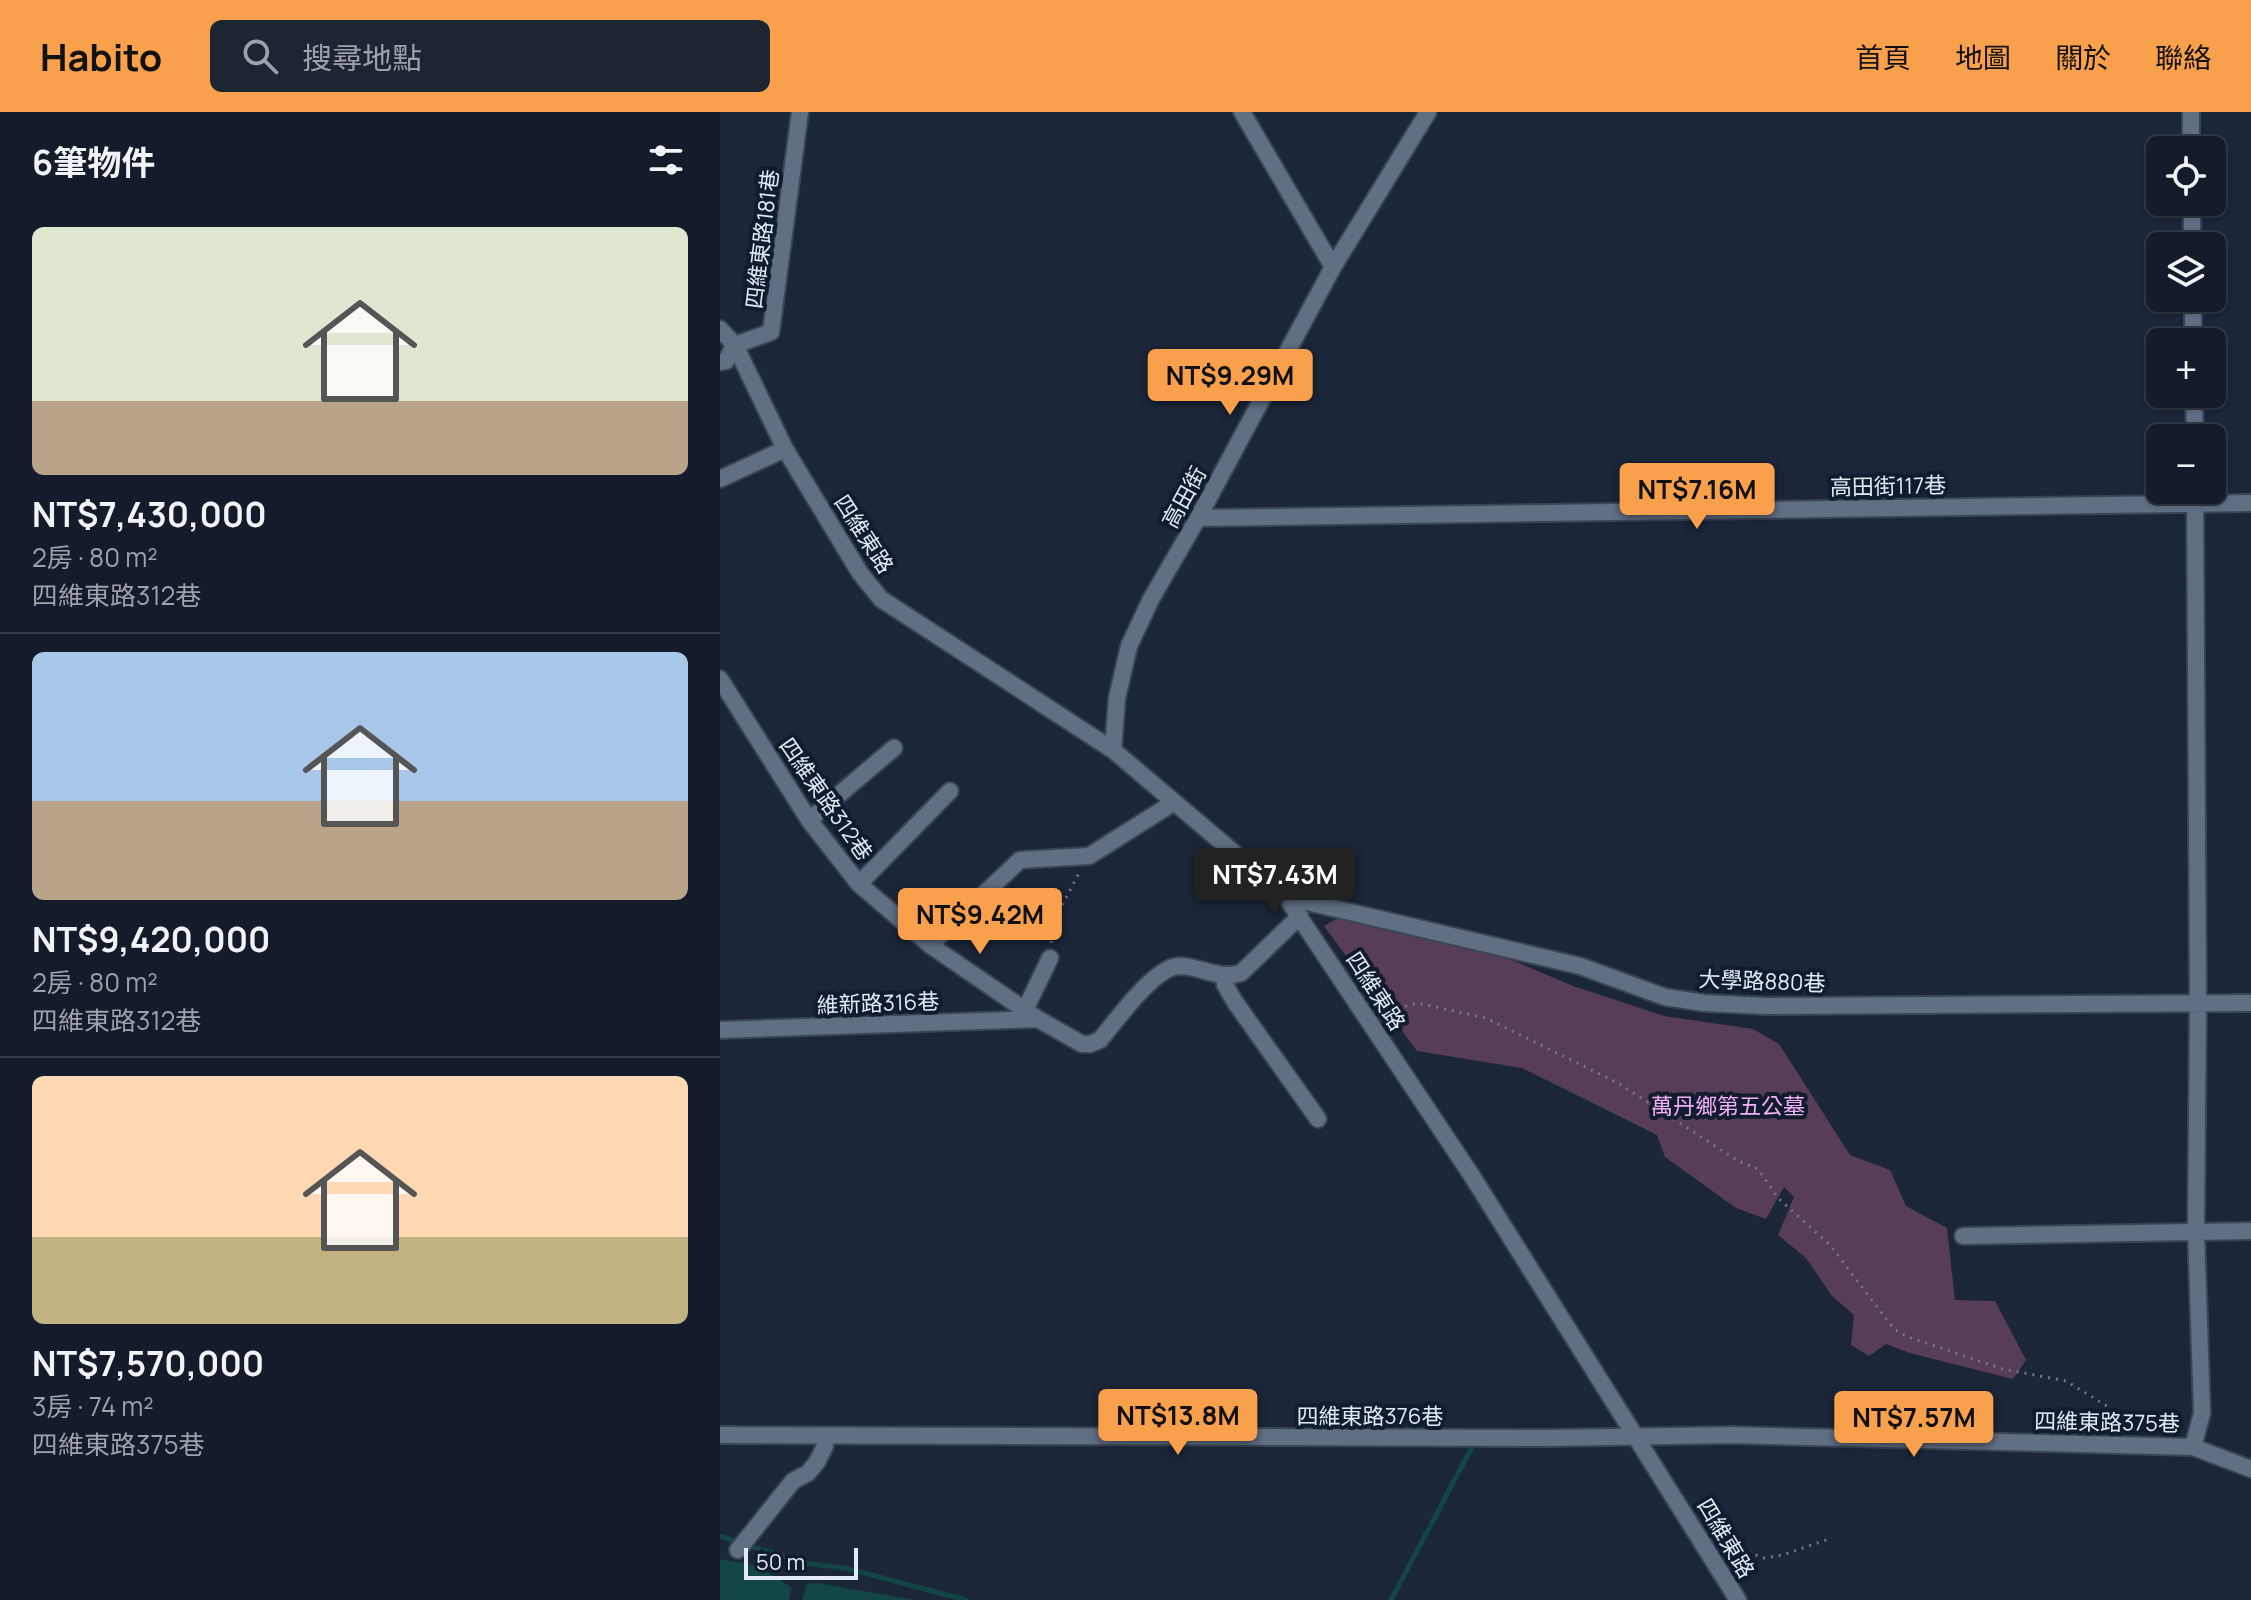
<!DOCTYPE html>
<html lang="zh-TW">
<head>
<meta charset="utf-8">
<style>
  body { margin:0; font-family:Manrope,"Noto Sans TC",sans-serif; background:#1d2533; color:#f1f3f6; height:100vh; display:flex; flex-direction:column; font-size:30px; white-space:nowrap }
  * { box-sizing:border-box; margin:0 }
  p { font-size:26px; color:#9da1a9 }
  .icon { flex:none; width:44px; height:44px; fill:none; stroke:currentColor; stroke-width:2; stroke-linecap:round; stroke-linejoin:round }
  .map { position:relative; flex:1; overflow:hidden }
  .side { display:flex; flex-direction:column; background:#141c2b; width:720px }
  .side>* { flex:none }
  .tools { position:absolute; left:1426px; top:24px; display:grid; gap:16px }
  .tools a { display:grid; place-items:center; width:80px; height:80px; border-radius:12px; background:#141c2b; box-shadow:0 2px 6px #0004,0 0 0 2px #333a47; font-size:40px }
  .scale { position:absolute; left:24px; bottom:20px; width:114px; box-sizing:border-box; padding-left:8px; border:4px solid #e2eaf7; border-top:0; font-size:22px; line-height:28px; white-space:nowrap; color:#e2eaf7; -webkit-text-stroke:6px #121c2f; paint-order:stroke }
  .price { position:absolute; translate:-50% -68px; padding:0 18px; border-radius:8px; background:#f9a04c; color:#111; font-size:26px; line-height:52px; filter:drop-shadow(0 2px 4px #0008) }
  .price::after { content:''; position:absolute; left:50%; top:48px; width:24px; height:18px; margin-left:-12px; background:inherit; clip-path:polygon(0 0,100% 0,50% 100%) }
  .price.on { background:#222; color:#fff }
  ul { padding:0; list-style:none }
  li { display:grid; align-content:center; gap:16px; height:424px; padding:0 32px }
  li+li { border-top:2px solid #333a47 }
  li span { display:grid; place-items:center; height:248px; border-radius:12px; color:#555 }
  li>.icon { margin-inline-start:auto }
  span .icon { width:144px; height:144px; fill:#fffc; stroke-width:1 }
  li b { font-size:34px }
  h2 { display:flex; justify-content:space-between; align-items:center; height:96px; padding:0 32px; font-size:34px }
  header { display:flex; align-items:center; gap:48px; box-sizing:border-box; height:112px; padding:0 40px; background:#f9a04c; color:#111 }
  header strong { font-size:38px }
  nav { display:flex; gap:44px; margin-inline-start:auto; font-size:28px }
  .search { width:560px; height:72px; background:#1d2533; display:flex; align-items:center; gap:20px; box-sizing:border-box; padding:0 28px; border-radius:12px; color:#9da1a9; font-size:30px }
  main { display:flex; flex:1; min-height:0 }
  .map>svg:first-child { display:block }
  .green { fill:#573d58 }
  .water { fill:#114546 }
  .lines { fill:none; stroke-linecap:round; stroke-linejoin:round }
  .stream { stroke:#114546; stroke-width:5 }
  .minor-casing { stroke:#3a4454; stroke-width:20 }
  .path { stroke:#6f7989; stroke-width:3; stroke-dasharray:2 6; stroke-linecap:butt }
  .minor { stroke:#616f85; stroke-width:16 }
  .labels { text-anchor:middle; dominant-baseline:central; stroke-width:8; stroke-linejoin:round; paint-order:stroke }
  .street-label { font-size:22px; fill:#e2eaf7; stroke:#121c2f }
  .park-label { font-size:22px; fill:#f2aff5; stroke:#121c2f }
</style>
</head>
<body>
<header>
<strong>Habito</strong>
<div class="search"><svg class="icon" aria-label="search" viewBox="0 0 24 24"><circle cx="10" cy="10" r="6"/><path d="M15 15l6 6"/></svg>搜尋地點</div>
<nav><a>首頁</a><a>地圖</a><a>關於</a><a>聯絡</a></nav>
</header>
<main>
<section class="side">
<h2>6筆物件<svg class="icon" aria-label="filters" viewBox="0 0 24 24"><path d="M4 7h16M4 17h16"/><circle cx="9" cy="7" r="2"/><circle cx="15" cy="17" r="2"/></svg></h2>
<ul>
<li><span style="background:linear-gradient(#dfe7d0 70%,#b9a48a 0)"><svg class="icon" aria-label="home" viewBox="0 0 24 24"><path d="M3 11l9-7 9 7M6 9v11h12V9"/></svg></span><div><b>NT$7,430,000</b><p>2房 · 80 m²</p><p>四維東路312巷</p></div></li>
<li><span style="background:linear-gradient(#a9c7e8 60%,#b9a48a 0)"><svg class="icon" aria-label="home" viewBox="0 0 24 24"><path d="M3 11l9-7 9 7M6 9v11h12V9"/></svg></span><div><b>NT$9,420,000</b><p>2房 · 80 m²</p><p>四維東路312巷</p></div></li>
<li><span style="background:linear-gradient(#ffd9b3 65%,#c2b280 0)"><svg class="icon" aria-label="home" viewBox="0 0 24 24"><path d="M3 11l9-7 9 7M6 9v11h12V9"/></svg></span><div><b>NT$7,570,000</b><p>3房 · 74 m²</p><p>四維東路375巷</p></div></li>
</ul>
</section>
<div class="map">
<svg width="1531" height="1488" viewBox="0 0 1531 1488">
  <rect width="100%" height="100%" fill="#1b2639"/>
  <path class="green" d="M 620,805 L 766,837 L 853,874 L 944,904 L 1033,917 L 1059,932 L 1130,1043 L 1170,1058 L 1186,1094 L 1227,1116 L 1235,1188 L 1275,1189 L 1306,1248 L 1293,1267 L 1190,1241 L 1166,1232 L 1149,1244 L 1131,1233 L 1134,1203 L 1112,1184 L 1086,1146 L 1058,1123 L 1074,1085 L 1064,1075 L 1046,1107 L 1016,1096 L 945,1045 L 937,1023 L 802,956 L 697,939 L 604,814 Z"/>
  <path class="water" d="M 0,1447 L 38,1454 L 72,1476 L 69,1488 L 0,1488 Z
    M 97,1471 L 195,1488 L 82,1488 L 87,1472 Z"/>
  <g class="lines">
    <path class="stream" d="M 0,1424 L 83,1451 L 125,1456 L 246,1488
      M 671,1488 L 751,1337"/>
    <defs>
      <path id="minor" d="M 522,0 L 613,155
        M 1471,0 L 1471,38
        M 1472,90 L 1472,134
        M 1473,186 L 1473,230
        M 0,217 L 15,233 L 65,337 L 140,461 L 161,487 L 393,638 L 566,785 L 752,1064 L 1018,1488
        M 0,250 L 6,249 L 15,233 L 51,220 L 80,0
        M 1474,282 L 1475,326
        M 0,367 L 65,337
        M 478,406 L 1531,391
        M 0,567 L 89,708 L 139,772 L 210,833 L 318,907 L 362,932 L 370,932 L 380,928 C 396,909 434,855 459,854 C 481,854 497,868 521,861 L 580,804
        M 393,638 L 397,586 L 409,534 L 431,487 L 478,406 L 613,155 L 708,0
        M 89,708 L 174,636
        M 139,772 L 230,679
        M 566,785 L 860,854 L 945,885 L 984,891 L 1046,894 L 1531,891
        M 210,833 L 300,748 L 369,744 L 453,691
        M 504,863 L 505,873 L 515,890 L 598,1007
        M 305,898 L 330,846
        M 0,918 L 318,907
        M 1243,1124 L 1531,1119
        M 0,1323 L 828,1326 L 1011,1323 L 1473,1335 L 1531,1357
        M 1473,1335 L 1482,1301 L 1476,1119 L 1478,891 L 1475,378
        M 18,1438 L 73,1369 L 88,1361 L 97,1350 L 105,1334 L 104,1324"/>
    </defs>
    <use href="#minor" class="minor-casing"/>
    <path class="path" d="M 331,831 L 338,801 L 359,761
      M 662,901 L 697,891 L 766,906 L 898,971 L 1018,1049 L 1038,1057 L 1058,1086 L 1110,1133 L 1174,1217 L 1188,1225 L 1283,1257 L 1346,1269 L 1426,1318
      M 998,1429 L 1044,1446 L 1063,1443 L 1112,1426"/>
    <use href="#minor" class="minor"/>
  </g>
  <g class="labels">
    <g class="street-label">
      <text transform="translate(42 127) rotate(-83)">四維東路181巷</text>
      <text transform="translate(1168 374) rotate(-1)">高田街117巷</text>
      <text transform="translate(464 385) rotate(-61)">高田街</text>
      <text transform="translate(144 422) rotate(57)">四維東路</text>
      <text transform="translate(106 687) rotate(55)">四維東路312巷</text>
      <text transform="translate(1042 869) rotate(2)">大學路880巷</text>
      <text transform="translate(656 879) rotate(57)">四維東路</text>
      <text transform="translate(158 891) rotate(-2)">維新路316巷</text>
      <text x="650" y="1304">四維東路376巷</text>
      <text transform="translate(1387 1310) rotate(1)">四維東路375巷</text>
      <text transform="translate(1006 1426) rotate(59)">四維東路</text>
    </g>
    <g class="park-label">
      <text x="1008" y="994">萬丹鄉第五公墓</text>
    </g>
  </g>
</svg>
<div class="tools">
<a><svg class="icon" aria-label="locate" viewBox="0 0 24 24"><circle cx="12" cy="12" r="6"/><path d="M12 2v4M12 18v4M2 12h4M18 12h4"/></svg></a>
<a><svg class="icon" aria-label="layers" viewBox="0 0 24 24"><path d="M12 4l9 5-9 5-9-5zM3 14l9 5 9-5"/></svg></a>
<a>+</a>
<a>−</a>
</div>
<div class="scale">50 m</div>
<b class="price" style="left:510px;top:305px">NT$9.29M</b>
<b class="price" style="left:977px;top:419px">NT$7.16M</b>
<b class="price on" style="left:555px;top:804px">NT$7.43M</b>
<b class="price" style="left:260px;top:844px">NT$9.42M</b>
<b class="price" style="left:458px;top:1345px">NT$13.8M</b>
<b class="price" style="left:1194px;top:1347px">NT$7.57M</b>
</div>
</main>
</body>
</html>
